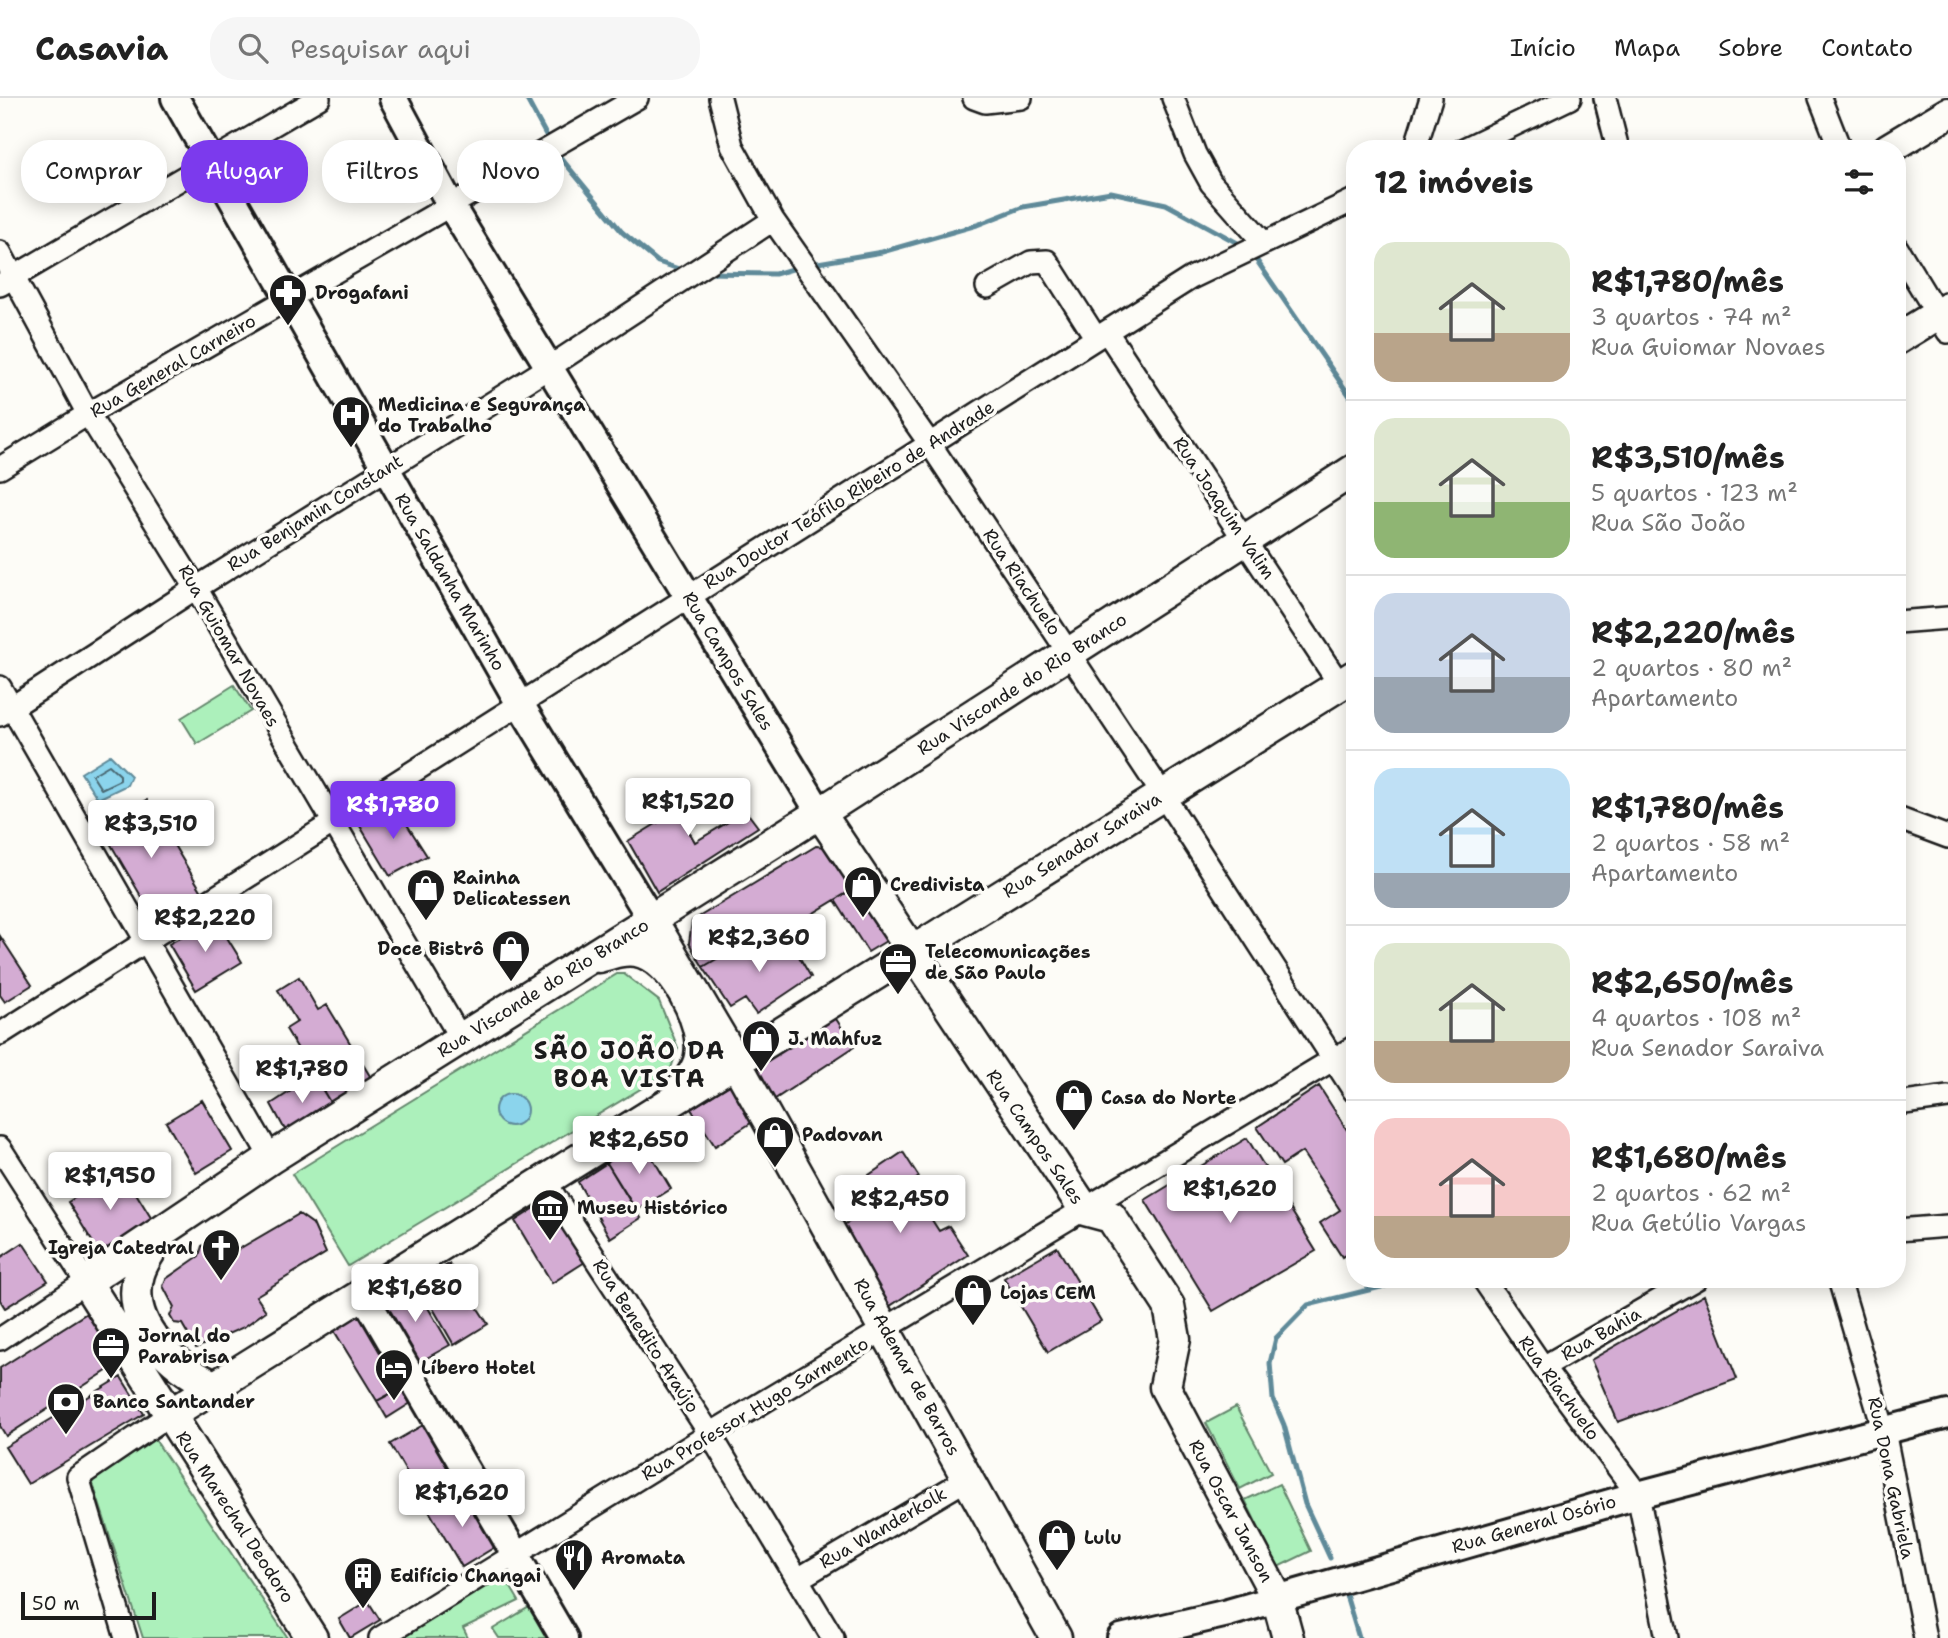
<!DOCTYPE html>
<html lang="pt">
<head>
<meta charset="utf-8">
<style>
  body { margin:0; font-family:"Shantell Sans",sans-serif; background:#f6f6f6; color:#222; height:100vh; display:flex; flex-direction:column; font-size:26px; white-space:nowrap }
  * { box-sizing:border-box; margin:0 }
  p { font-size:23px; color:#767676 }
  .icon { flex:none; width:38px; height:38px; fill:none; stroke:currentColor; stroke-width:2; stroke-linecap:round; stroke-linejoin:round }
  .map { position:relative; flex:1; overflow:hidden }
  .drawer { position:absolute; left:1346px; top:42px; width:560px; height:1148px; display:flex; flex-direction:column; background:#fff; border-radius:28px; box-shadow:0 4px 18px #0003 }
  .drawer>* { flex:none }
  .guide { position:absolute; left:21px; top:42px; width:665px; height:63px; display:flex; gap:14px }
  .scale { position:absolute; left:21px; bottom:18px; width:135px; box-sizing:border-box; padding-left:7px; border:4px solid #1c1c1c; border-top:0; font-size:19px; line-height:24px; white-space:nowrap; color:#1c1c1c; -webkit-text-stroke:5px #fdfcf7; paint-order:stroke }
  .price { position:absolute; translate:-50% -60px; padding:0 16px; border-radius:7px; background:#fff; color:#222; font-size:23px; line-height:46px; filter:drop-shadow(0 2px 4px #0008) }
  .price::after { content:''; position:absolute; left:50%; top:42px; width:21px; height:16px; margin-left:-10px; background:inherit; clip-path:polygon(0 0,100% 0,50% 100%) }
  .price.selected { background:#7c3aed; color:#fff }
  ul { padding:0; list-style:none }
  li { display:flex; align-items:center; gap:21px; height:175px; padding:0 28px }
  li+li { border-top:2px solid #e0e0e0 }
  li span { display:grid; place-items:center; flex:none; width:196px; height:140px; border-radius:21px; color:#555 }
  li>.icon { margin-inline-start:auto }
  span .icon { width:84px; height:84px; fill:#fffc; stroke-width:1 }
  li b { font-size:30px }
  h2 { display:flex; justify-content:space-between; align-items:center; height:84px; padding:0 28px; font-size:30px }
  .tag { padding:0 24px; border-radius:28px; background:#fff; box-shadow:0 4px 18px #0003; font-size:24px; line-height:63px }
  .tag.selected { background:#7c3aed; color:#fff }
  header { display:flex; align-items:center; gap:42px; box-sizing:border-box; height:98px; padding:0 35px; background:#fff; border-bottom:2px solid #e0e0e0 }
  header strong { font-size:33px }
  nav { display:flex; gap:38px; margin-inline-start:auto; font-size:24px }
  .search { width:490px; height:63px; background:#f6f6f6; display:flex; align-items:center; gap:18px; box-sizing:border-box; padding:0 24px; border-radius:28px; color:#767676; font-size:26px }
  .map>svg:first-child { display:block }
  .green { fill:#acf0bb; stroke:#64866c; stroke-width:2 }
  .water { fill:#8bd4ec; stroke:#5f8a99; stroke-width:2 }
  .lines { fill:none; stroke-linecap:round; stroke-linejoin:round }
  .shore { stroke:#48666f; stroke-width:2 }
  .stream { stroke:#5f8a99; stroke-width:5 }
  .building { fill:#d4acd3; stroke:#1c1c1c; stroke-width:2 }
  .minor-casing { stroke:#1c1c1c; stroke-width:26 }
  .tertiary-casing { stroke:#1c1c1c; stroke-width:32 }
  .secondary-casing { stroke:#1c1c1c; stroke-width:35 }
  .minor { stroke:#fdfcf7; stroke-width:21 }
  .tertiary { stroke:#fdfcf7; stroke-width:26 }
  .secondary { stroke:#fdfcf7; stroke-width:30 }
  .labels { text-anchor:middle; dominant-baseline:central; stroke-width:7; stroke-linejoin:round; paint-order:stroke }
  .poi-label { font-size:18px; font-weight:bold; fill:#1c1c1c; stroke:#fdfcf7; text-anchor:start }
  .street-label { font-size:18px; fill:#1c1c1c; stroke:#fdfcf7 }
  .district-label { font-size:24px; font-weight:bold; letter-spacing:2px; fill:#1c1c1c; stroke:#fdfcf7 }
</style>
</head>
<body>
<header>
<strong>Casavia</strong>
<div class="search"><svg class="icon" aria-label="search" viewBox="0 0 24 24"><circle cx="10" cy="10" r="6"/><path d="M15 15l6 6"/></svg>Pesquisar aqui</div>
<nav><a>Início</a><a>Mapa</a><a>Sobre</a><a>Contato</a></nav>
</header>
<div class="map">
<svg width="1948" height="1540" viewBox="0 0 1948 1540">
  <rect width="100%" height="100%" fill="#fdfcf7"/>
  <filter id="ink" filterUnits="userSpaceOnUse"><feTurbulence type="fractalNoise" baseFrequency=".0143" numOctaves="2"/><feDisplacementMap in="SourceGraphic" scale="14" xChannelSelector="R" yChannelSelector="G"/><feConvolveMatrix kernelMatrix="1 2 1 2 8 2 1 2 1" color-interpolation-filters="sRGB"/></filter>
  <g filter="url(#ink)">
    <path class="green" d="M 234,587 L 251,613 L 197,646 L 181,620 Z
      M 617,876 L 624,876 L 659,903 L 678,950 L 670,973 L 348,1168 L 292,1076 Z
      M 1236,1309 L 1271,1375 L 1240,1391 L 1206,1325 Z
      M 154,1340 L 288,1540 L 143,1540 L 91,1380 Z
      M 1279,1386 L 1311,1453 L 1278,1469 L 1245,1402 Z
      M 503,1476 L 519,1503 L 463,1530 L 468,1540 L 397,1540 Z
      M 531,1508 L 550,1540 L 499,1540 L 493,1531 Z"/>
    <path class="water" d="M 110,657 L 131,678 L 127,687 L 98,701 L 81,675 Z
      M495 1012a16 16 0 1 1 32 0a16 16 0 1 1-32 0Z"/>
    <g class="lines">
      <path class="shore" d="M 109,667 L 120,677 L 120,682 L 101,691 L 92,677 Z"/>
      <path class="stream" d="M 526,0 L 551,46
        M 556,54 L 622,134 L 658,164 L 685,173
        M 1253,157 L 1354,304
        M 812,166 L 882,154 L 977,127 L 1023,109 L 1111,94 L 1166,106 L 1243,148
        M 705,175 L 775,176 L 799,169
        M 1330,1460 L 1305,1406 L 1284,1327 L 1273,1301 L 1270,1265 L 1276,1240 L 1308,1207 L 1413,1181
        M 1346,1497 L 1359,1540"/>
    </g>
    <path class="building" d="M 726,683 L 737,700 L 687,730 L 695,744 L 746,713 L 758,729 L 657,794 L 628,743 Z
      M 147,702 L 202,794 L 155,822 L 100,728 Z
      M 394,706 L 427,758 L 390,778 L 360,728 Z
      M 816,748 L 826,749 L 858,788 L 738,861 L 732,852 L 703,869 L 689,845 L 692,823 Z
      M 858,788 L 891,840 L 868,854 L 835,802 Z
      M 215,820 L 242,864 L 196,892 L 169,846 Z
      M 784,833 L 811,879 L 756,916 L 745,901 L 730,910 L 703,869 L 732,852 L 738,861 Z
      M 0,838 L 32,887 L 5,904 L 0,897 Z
      M 299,879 L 318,912 L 327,907 L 373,983 L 333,1009 L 286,931 L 297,924 L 278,892 Z
      M 831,913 L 854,949 L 769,1005 L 748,968 Z
      M 314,978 L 333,1009 L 291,1034 L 284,1030 L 271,1006 Z
      M 733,985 L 754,1023 L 715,1048 L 691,1011 Z
      M 1319,988 L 1354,1043 L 1354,1151 L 1342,1159 L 1320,1125 L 1340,1112 L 1302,1054 L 1282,1067 L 1257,1029 Z
      M 202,1002 L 232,1053 L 196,1075 L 166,1024 Z
      M 1247,1040 L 1316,1153 L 1213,1213 L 1145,1102 Z
      M 642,1042 L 671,1091 L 636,1113 L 607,1065 Z
      M 903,1054 L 919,1079 L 909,1086 L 939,1133 L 949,1128 L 968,1157 L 887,1210 L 842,1128 L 874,1109 L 860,1083 Z
      M 607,1065 L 641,1120 L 610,1140 L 578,1084 Z
      M 121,1071 L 153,1123 L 100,1156 L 68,1104 Z
      M 546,1103 L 585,1164 L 552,1185 L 515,1123 Z
      M 299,1116 L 313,1126 L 326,1155 L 256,1198 L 266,1213 L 244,1229 L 196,1250 L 182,1226 L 174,1225 L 170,1218 L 174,1209 L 163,1188 L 166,1181 L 199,1158 L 202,1148 L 221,1138 L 232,1155 Z
      M 23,1145 L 48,1183 L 5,1210 L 0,1202 L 0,1160 Z
      M 1057,1149 L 1101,1223 L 1048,1254 L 1004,1180 Z
      M 449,1166 L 488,1226 L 454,1247 L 419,1186 Z
      M 414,1186 L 450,1247 L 416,1266 L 381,1204 Z
      M 1704,1197 L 1737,1281 L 1618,1324 L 1591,1262 Z
      M 87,1215 L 119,1265 L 6,1338 L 0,1328 L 0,1270 Z
      M 359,1215 L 403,1289 L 377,1303 L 333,1231 Z
      M 121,1279 L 144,1316 L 28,1386 L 5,1349 Z
      M 403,1289 L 411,1305 L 387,1320 L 377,1303 Z
      M 423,1327 L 462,1394 L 429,1413 L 390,1346 Z
      M 462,1394 L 495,1449 L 462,1469 L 429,1413 Z
      M 368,1503 L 380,1522 L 350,1540 L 339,1521 Z"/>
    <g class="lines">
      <defs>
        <path id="minor" d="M 720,0 L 732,48 L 773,122 L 930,346 L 1163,697 L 1354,993
          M 974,0 L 985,4 L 1021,0
          M 1173,0 L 1195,56 L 1211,85 L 1264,145
          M 1605,0 L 1618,51
          M 1820,0 L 1840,51
          M 1415,51 L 1431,0
          M 1464,51 L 1570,0
          M 1897,150 L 1948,234
          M 0,154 L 88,316 L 196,490 L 461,941
          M 0,187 L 319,0
          M 987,189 L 1031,164 L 1047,163 L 1096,240
          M 1107,234 L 1340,587
          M 0,370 L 88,316 L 637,0
          M 1897,524 L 1948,520
          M 0,589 L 271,1060
          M 0,617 L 196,490 L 548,270 L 773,122
          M 1897,720 L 1948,739
          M 0,936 L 1191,180 L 1354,102
          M 1897,1006 L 1948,999
          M 0,1050 L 86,1184 L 0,1241
          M 544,1082 L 710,1336 L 833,1540
          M 1897,1132 L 1948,1128
          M 1483,1181 L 1543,1269 L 1638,1397 L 1667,1540
          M 1839,1181 L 1884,1333 L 1925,1540
          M 1543,1269 L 1696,1181
          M 798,1481 L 969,1380
          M 126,1540 L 78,1379 L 169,1317
          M 380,1540 L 710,1336 L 1354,949"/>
        <path id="tertiary" d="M 175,0 L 520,606 L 651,821
          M 393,0 L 451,108 L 820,715
          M 362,1194 L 564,1540
          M 1121,1540 L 1228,1515 L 1638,1397 L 1948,1316"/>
        <path id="secondary" d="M 1888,51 L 1948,15
          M 1897,241 L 1948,210
          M 820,715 L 1085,1112 L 1111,1119 L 1169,1208 L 1175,1241 L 1165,1289 L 1277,1500 L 1288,1540
          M 651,821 L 735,963 L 1056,1540
          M 599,859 C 612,855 623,851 636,853 C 672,859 706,924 700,958 C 698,972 687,984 678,995
          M 160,1139 C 152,1150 143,1162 139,1176 C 124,1227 175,1270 214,1288
          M 169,1317 L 1354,578
          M 312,1540 L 86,1184 L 271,1060 L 820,715 L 1354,372"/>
      </defs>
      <use href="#minor" class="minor-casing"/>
      <use href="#tertiary" class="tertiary-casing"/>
      <use href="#secondary" class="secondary-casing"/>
      <use href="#minor" class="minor"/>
      <use href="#tertiary" class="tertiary"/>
      <use href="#secondary" class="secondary"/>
    </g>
  </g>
  <defs>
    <symbol id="pharmacy-pin" viewBox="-11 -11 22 30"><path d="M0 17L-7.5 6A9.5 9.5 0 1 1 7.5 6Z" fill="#1c1c1c" stroke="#fdfcf7"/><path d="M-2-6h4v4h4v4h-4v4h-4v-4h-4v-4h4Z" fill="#fff"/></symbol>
    <symbol id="hospital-pin" viewBox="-11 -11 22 30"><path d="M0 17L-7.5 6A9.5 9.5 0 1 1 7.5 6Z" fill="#1c1c1c" stroke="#fdfcf7"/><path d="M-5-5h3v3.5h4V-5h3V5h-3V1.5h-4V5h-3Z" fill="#fff"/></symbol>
    <symbol id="shop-pin" viewBox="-11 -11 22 30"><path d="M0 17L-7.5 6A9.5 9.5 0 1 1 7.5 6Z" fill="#1c1c1c" stroke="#fdfcf7"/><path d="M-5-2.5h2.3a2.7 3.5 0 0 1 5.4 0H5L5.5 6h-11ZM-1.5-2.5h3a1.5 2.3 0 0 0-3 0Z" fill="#fff"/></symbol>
    <symbol id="office-pin" viewBox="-11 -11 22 30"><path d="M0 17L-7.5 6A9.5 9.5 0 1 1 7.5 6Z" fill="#1c1c1c" stroke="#fdfcf7"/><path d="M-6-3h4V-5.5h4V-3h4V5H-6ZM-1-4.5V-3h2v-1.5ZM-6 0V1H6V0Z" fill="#fff"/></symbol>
    <symbol id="museum-pin" viewBox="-11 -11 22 30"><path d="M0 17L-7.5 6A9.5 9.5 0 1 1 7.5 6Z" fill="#1c1c1c" stroke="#fdfcf7"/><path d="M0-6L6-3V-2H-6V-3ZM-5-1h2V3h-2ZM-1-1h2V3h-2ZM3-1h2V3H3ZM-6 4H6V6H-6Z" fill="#fff"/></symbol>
    <symbol id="church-pin" viewBox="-11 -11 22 30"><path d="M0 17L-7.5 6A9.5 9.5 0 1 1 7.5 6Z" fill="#1c1c1c" stroke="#fdfcf7"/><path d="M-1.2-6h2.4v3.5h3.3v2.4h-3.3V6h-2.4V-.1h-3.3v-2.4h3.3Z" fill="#fff"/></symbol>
    <symbol id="hotel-pin" viewBox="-11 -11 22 30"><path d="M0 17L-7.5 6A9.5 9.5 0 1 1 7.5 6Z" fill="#1c1c1c" stroke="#fdfcf7"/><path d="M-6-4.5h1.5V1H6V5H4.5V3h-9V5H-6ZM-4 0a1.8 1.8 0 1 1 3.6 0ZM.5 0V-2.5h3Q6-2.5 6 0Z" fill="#fff"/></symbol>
    <symbol id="bank-pin" viewBox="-11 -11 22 30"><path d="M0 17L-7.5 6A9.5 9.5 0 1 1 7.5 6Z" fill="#1c1c1c" stroke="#fdfcf7"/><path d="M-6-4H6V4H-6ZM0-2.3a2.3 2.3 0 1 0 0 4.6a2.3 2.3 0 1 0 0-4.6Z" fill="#fff"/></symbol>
    <symbol id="restaurant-pin" viewBox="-11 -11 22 30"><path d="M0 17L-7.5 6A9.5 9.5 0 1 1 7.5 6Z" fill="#1c1c1c" stroke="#fdfcf7"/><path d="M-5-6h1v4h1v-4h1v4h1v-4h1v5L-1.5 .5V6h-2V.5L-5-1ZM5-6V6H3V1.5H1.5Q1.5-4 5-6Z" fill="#fff"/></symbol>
    <symbol id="building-pin" viewBox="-11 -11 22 30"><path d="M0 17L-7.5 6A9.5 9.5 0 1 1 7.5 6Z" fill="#1c1c1c" stroke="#fdfcf7"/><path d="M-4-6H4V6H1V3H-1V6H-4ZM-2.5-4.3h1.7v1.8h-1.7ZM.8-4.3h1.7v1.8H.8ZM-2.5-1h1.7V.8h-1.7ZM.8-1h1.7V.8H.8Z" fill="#fff"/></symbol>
  </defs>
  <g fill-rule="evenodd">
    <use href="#pharmacy-pin" x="266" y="173" width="44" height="60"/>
    <use href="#hospital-pin" x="329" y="295" width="44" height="60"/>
    <use href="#shop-pin" x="841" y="765" width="44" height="60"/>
    <use href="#shop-pin" x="404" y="768" width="44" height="60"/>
    <use href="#shop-pin" x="489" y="829" width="44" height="60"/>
    <use href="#office-pin" x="876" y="842" width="44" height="60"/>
    <use href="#shop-pin" x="739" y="919" width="44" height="60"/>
    <use href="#shop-pin" x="1052" y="978" width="44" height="60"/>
    <use href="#shop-pin" x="753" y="1015" width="44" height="60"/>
    <use href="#museum-pin" x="528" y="1088" width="44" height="60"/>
    <use href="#church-pin" x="199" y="1128" width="44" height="60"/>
    <use href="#shop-pin" x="951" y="1173" width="44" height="60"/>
    <use href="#office-pin" x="89" y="1226" width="44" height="60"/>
    <use href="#hotel-pin" x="372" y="1248" width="44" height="60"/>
    <use href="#bank-pin" x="44" y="1282" width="44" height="60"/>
    <use href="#shop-pin" x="1035" y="1418" width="44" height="60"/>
    <use href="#restaurant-pin" x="552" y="1438" width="44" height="60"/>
    <use href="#building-pin" x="341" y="1456" width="44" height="60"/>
  </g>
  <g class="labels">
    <g class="poi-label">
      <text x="315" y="195">Drogafani</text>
      <text x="378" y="307">Medicina e Segurança<tspan x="378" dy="21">do Trabalho</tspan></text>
      <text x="453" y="780">Rainha<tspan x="453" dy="21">Delicatessen</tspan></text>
      <text x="890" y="787">Credivista</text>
      <text x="484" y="851" text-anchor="end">Doce Bistrô</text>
      <text x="925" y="854">Telecomunicações<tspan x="925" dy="21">de São Paulo</tspan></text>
      <text x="788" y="941">J. Mahfuz</text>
      <text x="1101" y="1000">Casa do Norte</text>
      <text x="802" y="1037">Padovan</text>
      <text x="577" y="1110">Museu Histórico</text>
      <text x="194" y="1150" text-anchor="end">Igreja Catedral</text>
      <text x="1000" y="1195">Lojas CEM</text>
      <text x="138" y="1238">Jornal do<tspan x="138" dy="21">Parabrisa</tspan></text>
      <text x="421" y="1270">Líbero Hotel</text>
      <text x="93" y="1304">Banco Santander</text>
      <text x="1084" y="1440">Lulu</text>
      <text x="601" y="1460">Aromata</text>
      <text x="390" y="1478">Edifício Changai</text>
    </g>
    <g class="street-label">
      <text transform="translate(173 268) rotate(-30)">Rua General Carneiro</text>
      <text transform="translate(849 397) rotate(-32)">Rua Doutor Teófilo Ribeiro de Andrade</text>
      <text transform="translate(1224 410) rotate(56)">Rua Joaquim Valim</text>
      <text transform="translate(315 415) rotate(-32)">Rua Benjamin Constant</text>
      <text transform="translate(450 484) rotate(60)">Rua Saldanha Marinho</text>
      <text transform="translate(1022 484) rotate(56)">Rua Riachuelo</text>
      <text transform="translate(229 548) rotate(60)">Rua Guiomar Novaes</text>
      <text transform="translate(728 563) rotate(59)">Rua Campos Sales</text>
      <text transform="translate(1022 586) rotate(-33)">Rua Visconde do Rio Branco</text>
      <text transform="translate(1082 747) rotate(-32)">Rua Senador Saraiva</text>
      <text transform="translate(543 890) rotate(-32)">Rua Visconde do Rio Branco</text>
      <text transform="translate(1035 1039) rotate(56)">Rua Campos Sales</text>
      <text transform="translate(1601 1236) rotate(-30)">Rua Bahia</text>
      <text transform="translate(646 1238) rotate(57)">Rua Benedito Araújo</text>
      <text transform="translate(907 1269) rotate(61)">Rua Ademar de Barros</text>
      <text transform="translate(1559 1290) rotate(54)">Rua Riachuelo</text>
      <text transform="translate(755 1311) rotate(-31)">Rua Professor Hugo Sarmento</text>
      <text transform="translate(1891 1380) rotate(78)">Rua Dona Gabriela</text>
      <text transform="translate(1231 1413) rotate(62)">Rua Oscar Janson</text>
      <text transform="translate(235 1419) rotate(57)">Rua Marechal Deodoro</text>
      <text transform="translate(1534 1426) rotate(-16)">Rua General Osório</text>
      <text transform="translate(883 1430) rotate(-30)">Rua Wanderkolk</text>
    </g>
    <g class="district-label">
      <text x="630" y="953">SÃO JOÃO DA<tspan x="630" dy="28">BOA VISTA</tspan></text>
    </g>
  </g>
</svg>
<div class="scale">50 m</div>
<b class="price" style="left:688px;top:740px">R$1,520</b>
<b class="price selected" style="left:393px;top:743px">R$1,780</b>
<b class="price" style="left:151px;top:762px">R$3,510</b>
<b class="price" style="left:205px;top:856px">R$2,220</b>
<b class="price" style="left:759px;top:876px">R$2,360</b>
<b class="price" style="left:302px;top:1007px">R$1,780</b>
<b class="price" style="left:639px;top:1078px">R$2,650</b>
<b class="price" style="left:110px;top:1114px">R$1,950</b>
<b class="price" style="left:1230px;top:1127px">R$1,620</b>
<b class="price" style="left:900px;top:1137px">R$2,450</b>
<b class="price" style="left:415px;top:1226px">R$1,680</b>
<b class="price" style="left:462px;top:1431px">R$1,620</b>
<div class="guide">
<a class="tag">Comprar</a>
<a class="tag selected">Alugar</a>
<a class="tag">Filtros</a>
<a class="tag">Novo</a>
</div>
<section class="drawer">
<h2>12 imóveis<svg class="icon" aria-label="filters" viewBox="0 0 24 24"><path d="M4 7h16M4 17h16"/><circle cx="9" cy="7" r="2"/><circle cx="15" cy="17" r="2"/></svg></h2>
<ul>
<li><span style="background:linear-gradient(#dfe7d0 65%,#b9a48a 0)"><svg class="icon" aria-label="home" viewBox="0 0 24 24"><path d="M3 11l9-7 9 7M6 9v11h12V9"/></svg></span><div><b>R$1,780/mês</b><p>3 quartos · 74 m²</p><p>Rua Guiomar Novaes</p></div></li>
<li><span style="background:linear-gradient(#dfe7d0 60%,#8fb573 0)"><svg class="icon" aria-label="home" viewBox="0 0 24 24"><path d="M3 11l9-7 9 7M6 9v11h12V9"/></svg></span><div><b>R$3,510/mês</b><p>5 quartos · 123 m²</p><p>Rua São João</p></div></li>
<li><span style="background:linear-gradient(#c9d6e8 60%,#9aa5b1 0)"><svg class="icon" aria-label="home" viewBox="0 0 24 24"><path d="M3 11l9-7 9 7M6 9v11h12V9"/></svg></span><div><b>R$2,220/mês</b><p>2 quartos · 80 m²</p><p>Apartamento</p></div></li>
<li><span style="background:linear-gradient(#bfe0f5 75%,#9aa5b1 0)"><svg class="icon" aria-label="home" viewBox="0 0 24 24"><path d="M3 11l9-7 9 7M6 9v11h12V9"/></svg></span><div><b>R$1,780/mês</b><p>2 quartos · 58 m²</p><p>Apartamento</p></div></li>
<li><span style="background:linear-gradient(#dfe7d0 70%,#b9a48a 0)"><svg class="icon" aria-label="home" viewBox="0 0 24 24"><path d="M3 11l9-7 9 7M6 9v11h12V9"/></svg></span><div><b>R$2,650/mês</b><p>4 quartos · 108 m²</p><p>Rua Senador Saraiva</p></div></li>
<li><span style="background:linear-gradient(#f6c9c9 70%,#b9a48a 0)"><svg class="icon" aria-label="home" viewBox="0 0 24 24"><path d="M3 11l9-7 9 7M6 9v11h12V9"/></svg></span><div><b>R$1,680/mês</b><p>2 quartos · 62 m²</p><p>Rua Getúlio Vargas</p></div></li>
</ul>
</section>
</div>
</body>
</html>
